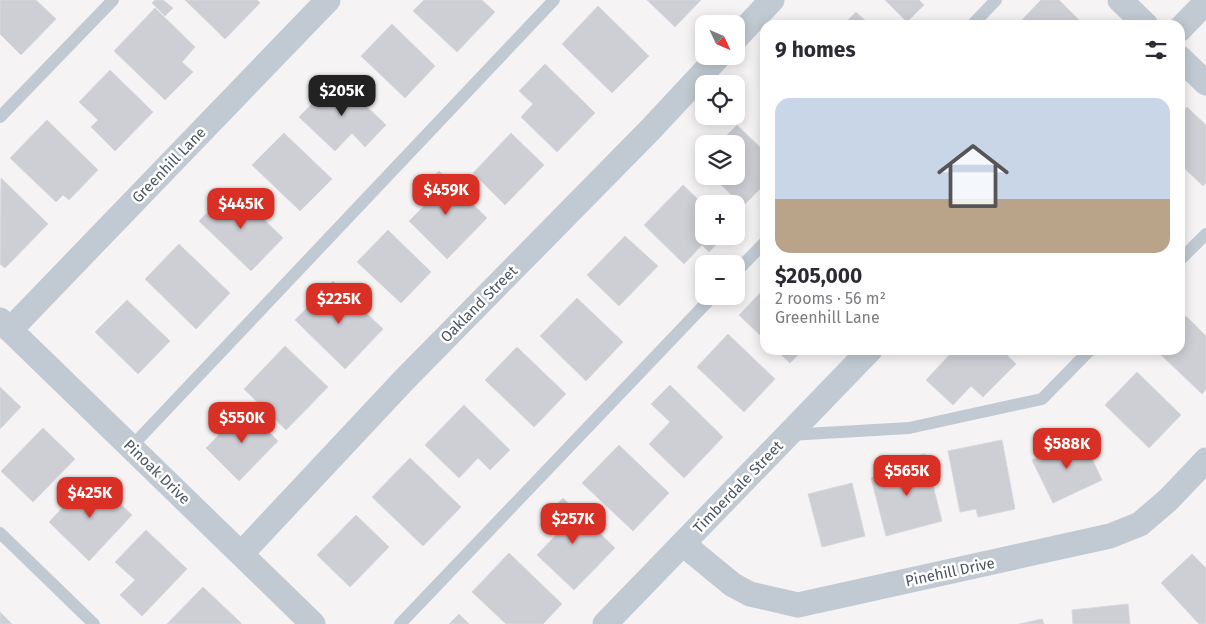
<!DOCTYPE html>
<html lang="en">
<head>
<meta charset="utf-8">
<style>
  body { margin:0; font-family:"Fira Sans",sans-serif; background:#f7f7f7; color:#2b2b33; height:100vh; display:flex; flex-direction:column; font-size:19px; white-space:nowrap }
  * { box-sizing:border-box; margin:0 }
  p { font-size:16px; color:#7c7c81 }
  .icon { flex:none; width:28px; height:28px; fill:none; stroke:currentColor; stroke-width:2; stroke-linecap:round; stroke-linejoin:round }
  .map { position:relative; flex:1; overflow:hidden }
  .sheet { position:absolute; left:760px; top:20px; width:425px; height:335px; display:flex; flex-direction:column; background:#fff; border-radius:15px; box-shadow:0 2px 12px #0003 }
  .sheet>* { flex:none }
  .needle { width:32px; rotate:134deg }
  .controls { position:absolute; left:695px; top:15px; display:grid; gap:10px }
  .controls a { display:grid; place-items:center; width:50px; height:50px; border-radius:10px; background:#fff; box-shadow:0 2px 12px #0003; font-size:25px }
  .price { position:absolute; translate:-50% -42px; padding:0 11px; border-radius:10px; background:#d93025; color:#fff; font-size:16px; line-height:32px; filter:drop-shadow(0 1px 2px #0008) }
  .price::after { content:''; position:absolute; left:50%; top:30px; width:15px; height:11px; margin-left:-8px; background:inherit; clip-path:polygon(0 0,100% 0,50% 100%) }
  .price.active { background:#222; color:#fff }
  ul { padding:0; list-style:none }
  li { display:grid; align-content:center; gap:10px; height:265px; padding:0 15px }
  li+li { border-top:1px solid #e1e1e2 }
  li span { display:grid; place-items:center; height:155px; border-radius:15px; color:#555 }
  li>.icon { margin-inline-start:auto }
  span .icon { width:90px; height:90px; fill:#fffc; stroke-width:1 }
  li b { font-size:21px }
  h2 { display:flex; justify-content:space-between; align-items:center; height:60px; padding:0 15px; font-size:21px }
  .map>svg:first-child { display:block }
  .building { fill:#cdcfd5; stroke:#d7d9de }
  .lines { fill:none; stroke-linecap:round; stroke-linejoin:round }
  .service { stroke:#c1cad2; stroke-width:12 }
  .minor { stroke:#c1cad2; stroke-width:25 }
  .labels { text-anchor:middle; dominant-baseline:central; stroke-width:5; stroke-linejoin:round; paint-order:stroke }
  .street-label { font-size:15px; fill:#4a5661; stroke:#fff }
</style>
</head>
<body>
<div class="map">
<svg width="1206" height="624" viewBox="0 0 1206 624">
  <rect width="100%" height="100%" fill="#f5f3f3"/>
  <path class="building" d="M 0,0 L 36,0 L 56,19 L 21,55 L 0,34 Z
    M 155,0 L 163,0 L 173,8 L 165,16 L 152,3 Z
    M 185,0 L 257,0 L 260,3 L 225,39 Z
    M 424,0 L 482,0 L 495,12 L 457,52 L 413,11 Z
    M 647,0 L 701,0 L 675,27 Z
    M 885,0 L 919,0 L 924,5 L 907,22 Z
    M 1041,0 L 1059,0 L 1084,25 L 1017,25 Z
    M 598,6 L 649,56 L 612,93 L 562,44 Z
    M 155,8 L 195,47 L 182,62 L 193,72 L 165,100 L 114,51 Z
    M 856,12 L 870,25 L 843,25 Z
    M 392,24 L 435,66 L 405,98 L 361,56 Z
    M 545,64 L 595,113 L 557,152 L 521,117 L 533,104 L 519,91 Z
    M 110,70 L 153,112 L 115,151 L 91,127 L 98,120 L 79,102 Z
    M 337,78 L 386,125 L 365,147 L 352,133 L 335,151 L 299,117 Z
    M 1187,107 L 1206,125 L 1206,183 L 1203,186 L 1180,164 L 1180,114 Z
    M 47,120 L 98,170 L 69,200 L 63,195 L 56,202 L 10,158 Z
    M 737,125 L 765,152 L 765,184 L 743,206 L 712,176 L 736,176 L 736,144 L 718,144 Z
    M 284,133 L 332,179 L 300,211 L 252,165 Z
    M 511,133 L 544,165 L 505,205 L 473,173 Z
    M 439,171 L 487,218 L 447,259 L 409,221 L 426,204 L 416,194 Z
    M 1,178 L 48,224 L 5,268 L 0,264 Z
    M 683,185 L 704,205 L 704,236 L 724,236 L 709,252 L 702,245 L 684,264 L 644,225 Z
    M 231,188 L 283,238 L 251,271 L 199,221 Z
    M 388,230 L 431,272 L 401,303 L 357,262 Z
    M 625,236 L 658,266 L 619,306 L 587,275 Z
    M 179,244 L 230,293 L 196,329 L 145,279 Z
    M 333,281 L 383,329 L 345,369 L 295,320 Z
    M 765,288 L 765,340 L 739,315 Z
    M 577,298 L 623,342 L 586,381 L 540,336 Z
    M 127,300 L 170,341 L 138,374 L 95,332 Z
    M 1186,316 L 1206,336 L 1206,389 L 1202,394 L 1156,350 L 1180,350 L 1180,322 Z
    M 728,334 L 775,379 L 744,412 L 697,367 Z
    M 285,346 L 328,387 L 286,430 L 244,389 Z
    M 517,347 L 566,394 L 534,427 L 485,380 Z
    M 776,350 L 803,350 L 790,363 Z
    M 954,350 L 1002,350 L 1016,364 L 983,397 L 971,386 L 953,405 L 926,380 Z
    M 1137,372 L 1181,415 L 1149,448 L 1105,405 Z
    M 670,385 L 723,437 L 684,478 L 649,444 L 670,422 L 651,404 Z
    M 0,387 L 21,407 L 0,429 Z
    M 464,405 L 510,450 L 490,470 L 478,458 L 459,478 L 425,445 Z
    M 245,408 L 278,441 L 239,481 L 206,448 Z
    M 43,428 L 75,459 L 33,502 L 1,471 Z
    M 1081,436 L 1102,480 L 1053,503 L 1032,460 Z
    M 1002,440 L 1015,509 L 978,517 L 976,509 L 960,512 L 948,451 Z
    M 619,445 L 669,493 L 633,531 L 582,483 Z
    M 925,454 L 942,521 L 886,536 L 871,478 L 903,470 L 900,460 Z
    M 410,458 L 461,507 L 423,546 L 372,497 Z
    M 92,477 L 132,515 L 89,561 L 49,522 Z
    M 852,483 L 865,536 L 822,547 L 808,494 Z
    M 563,498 L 615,548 L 574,590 L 537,555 L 557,534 L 542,520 Z
    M 356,515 L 389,547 L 350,587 L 317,555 Z
    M 146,530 L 187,569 L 142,616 L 120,595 L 135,580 L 115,562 Z
    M 509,553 L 562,604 L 543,624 L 506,624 L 472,592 Z
    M 1192,554 L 1206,568 L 1206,624 L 1199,624 L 1161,583 Z
    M 203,587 L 241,623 L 241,624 L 167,624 Z
    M 1128,604 L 1130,624 L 1073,624 L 1072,610 Z
    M 0,612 L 12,624 L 0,624 Z
    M 459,614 L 469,624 L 449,624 Z
    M 1042,619 L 1044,624 L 1019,624 Z"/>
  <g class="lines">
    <path class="service" d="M 972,25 L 996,0
      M 0,117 L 113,0
      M 1180,260 L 1206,234
      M 736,272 L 765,242
      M 789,435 L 909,428 L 1042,399 L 1090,350
      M 131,447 L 554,0
      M 0,533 L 94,624
      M 400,624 L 713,296"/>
    <path class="minor" d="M 1120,0 L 1146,25
      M 1180,29 L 1206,2
      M 736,38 L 772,0
      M 1180,58 L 1206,83
      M 0,320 L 313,624
      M 10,330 L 328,0
      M 683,544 L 733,585 L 750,594 L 798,605 L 1110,536 L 1140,524 L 1168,500 L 1206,460
      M 241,554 L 404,380 L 649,131 L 719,56
      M 605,624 L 870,350"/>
  </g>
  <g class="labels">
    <g class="street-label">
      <text transform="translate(169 165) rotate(-46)">Greenhill Lane</text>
      <text transform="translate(479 304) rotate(-45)">Oakland Street</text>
      <text transform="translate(157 472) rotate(44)">Pinoak Drive</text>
      <text transform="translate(738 487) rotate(-46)">Timberdale Street</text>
      <text transform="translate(950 572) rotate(-12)">Pinehill Drive</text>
    </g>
  </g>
</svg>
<div class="controls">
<a><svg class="needle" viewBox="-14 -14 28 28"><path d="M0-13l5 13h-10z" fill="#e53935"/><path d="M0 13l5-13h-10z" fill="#7c7c81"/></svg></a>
<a><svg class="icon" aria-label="locate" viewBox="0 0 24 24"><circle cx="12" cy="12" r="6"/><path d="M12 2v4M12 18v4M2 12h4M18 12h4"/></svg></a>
<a><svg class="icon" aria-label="layers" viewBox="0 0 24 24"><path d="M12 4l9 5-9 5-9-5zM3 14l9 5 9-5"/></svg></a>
<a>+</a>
<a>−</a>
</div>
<b class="price active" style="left:342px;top:117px">$205K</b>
<b class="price" style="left:446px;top:216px">$459K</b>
<b class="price" style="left:241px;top:230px">$445K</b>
<b class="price" style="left:339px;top:325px">$225K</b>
<b class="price" style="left:242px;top:444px">$550K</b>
<b class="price" style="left:1067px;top:470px">$588K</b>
<b class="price" style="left:907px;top:497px">$565K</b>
<b class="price" style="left:90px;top:519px">$425K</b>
<b class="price" style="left:573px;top:545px">$257K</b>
<section class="sheet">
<h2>9 homes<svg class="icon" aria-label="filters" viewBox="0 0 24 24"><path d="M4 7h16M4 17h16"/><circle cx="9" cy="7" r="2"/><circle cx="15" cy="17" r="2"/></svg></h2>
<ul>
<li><span style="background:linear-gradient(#c9d6e8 65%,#b9a48a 0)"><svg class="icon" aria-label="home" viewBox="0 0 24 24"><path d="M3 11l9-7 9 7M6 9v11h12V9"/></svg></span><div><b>$205,000</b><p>2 rooms · 56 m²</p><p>Greenhill Lane</p></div></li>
</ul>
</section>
</div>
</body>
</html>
